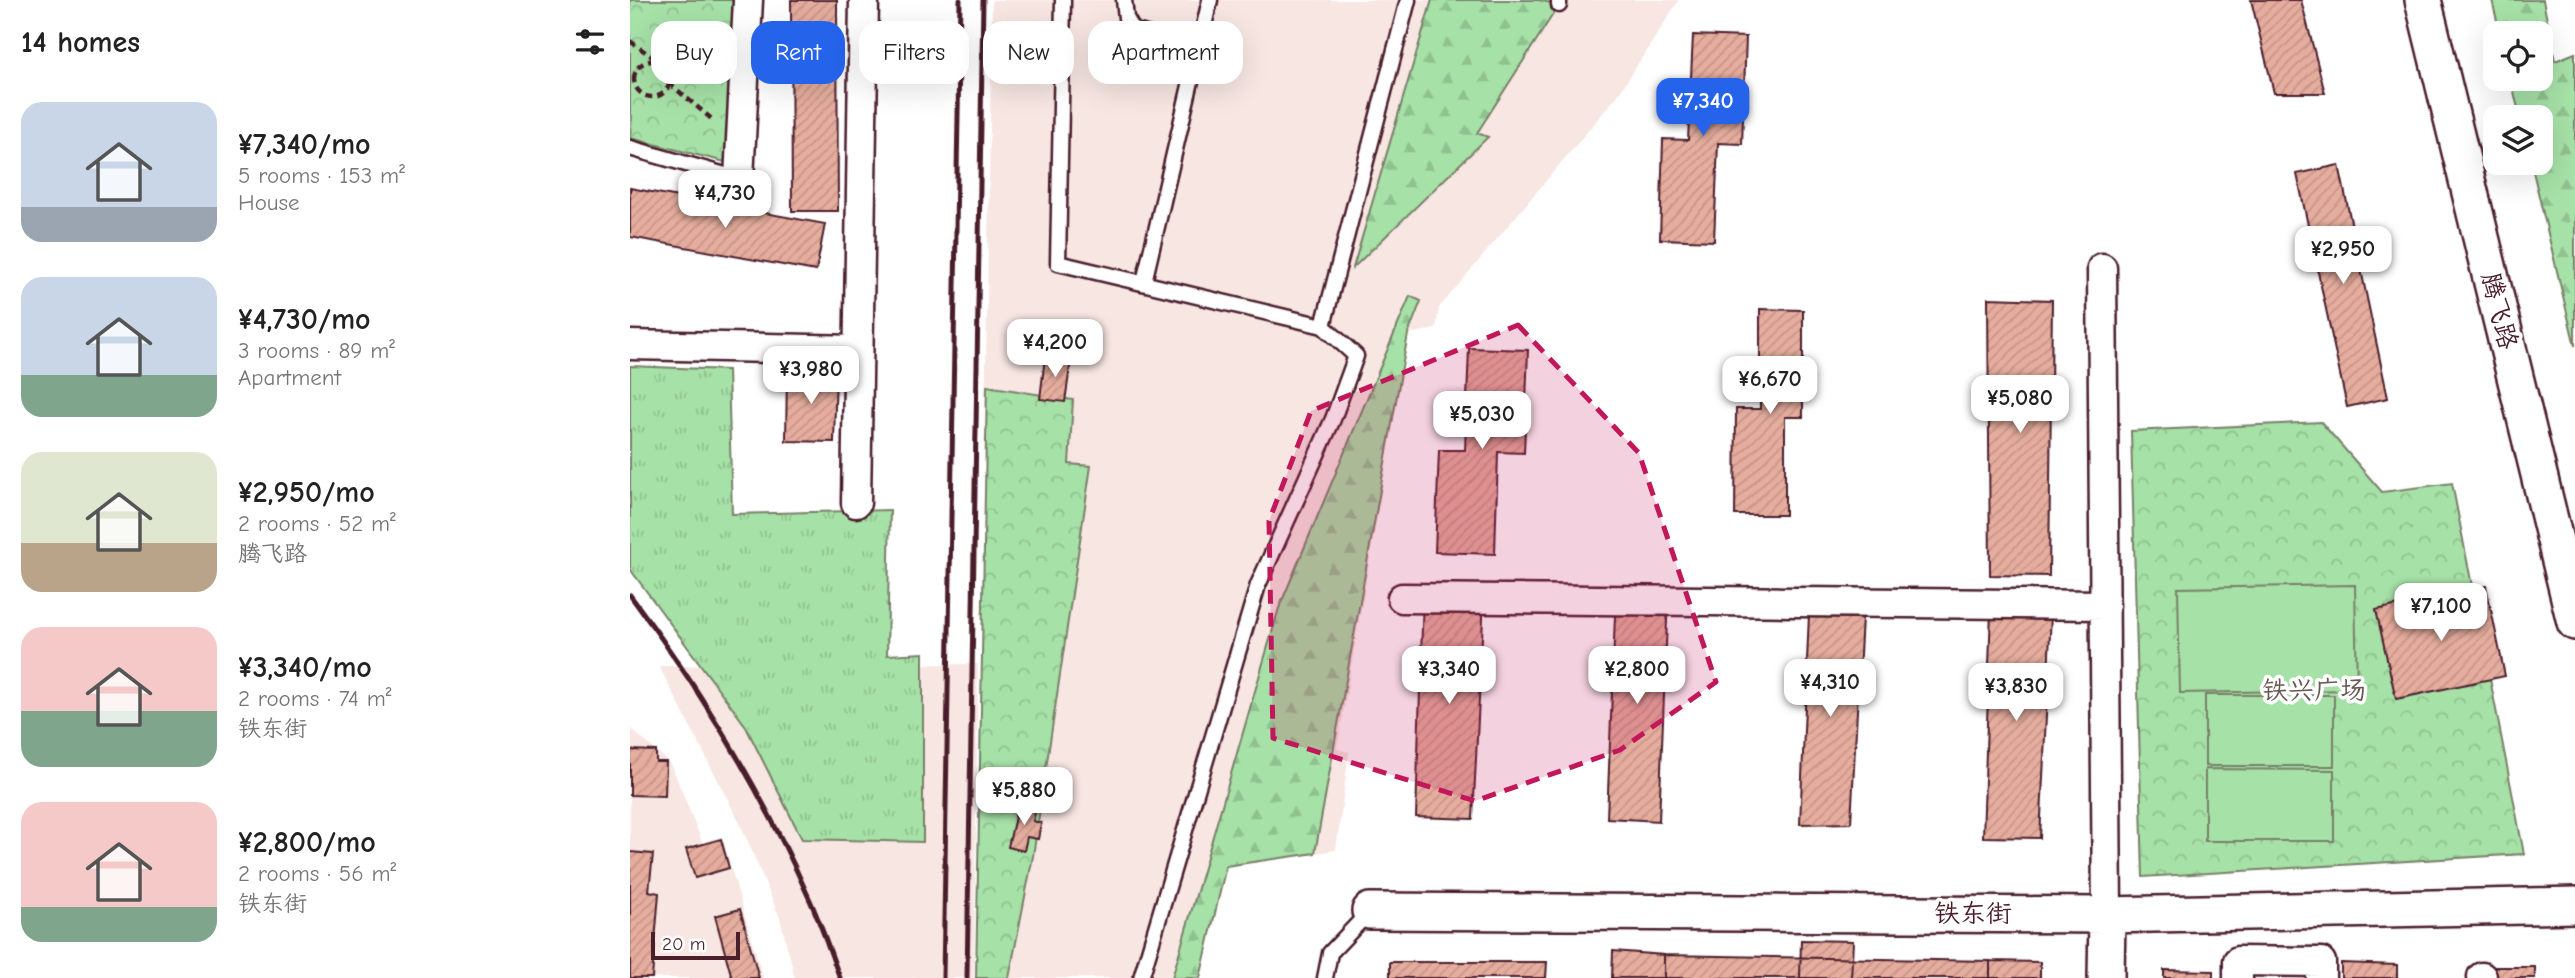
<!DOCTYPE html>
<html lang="en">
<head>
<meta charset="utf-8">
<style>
  body { margin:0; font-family:"Comic Neue","LXGW WenKai TC",sans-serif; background:#f2f2f2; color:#222; height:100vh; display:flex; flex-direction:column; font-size:26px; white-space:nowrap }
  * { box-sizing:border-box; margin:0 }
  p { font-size:23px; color:#767676 }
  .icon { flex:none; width:38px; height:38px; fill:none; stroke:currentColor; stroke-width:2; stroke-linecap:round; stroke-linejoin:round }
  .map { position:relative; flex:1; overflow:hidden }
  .details { display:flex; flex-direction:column; background:#fff; width:630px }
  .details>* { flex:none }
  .banner { position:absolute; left:21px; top:21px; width:665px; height:63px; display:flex; gap:14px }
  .controls { position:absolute; left:1853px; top:21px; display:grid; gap:14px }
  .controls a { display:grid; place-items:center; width:70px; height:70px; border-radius:14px; background:#fff; box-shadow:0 7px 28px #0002; font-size:35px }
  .scale { position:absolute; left:21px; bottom:18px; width:89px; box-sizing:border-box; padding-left:7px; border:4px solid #4a1f2b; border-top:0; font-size:19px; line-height:24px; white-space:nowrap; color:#4a1f2b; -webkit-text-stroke:5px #fff; paint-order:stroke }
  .price { position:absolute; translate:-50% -60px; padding:0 16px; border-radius:14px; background:#fff; color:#222; font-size:23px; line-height:46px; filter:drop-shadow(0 2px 4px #0008) }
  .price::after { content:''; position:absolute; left:50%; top:42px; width:21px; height:16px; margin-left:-10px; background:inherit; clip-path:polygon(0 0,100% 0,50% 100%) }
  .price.active { background:#2563eb; color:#fff }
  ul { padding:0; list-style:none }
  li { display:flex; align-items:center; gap:21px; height:175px; padding:0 21px }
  li span { display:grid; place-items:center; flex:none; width:196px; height:140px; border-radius:21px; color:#555 }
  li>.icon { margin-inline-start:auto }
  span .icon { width:84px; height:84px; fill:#fffc; stroke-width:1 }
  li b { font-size:30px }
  h2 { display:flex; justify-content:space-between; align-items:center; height:84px; padding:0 21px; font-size:30px }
  .chip { padding:0 24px; border-radius:21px; background:#fff; box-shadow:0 7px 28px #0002; font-size:24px; line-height:63px }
  .chip.active { background:#2563eb; color:#fff }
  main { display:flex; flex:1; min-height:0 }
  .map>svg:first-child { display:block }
  .built { fill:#f7e6e2 }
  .grass { fill:url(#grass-tufts); stroke:#788069; stroke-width:2 }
  .forest { fill:url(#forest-firs); stroke:#788069; stroke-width:2 }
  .park { fill:url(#park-crowns); stroke:#788069; stroke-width:2 }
  .pitch { fill:#a6e1a7; stroke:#788069; stroke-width:2 }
  .building { fill:url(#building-hatch); stroke:#4a1f2b; stroke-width:2 }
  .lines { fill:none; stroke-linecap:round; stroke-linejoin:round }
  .service-casing { stroke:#4a1f2b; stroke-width:19 }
  .minor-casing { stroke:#4a1f2b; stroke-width:33 }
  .tertiary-casing { stroke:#4a1f2b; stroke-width:40 }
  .path { stroke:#4a1f2b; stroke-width:4.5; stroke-dasharray:7 5; stroke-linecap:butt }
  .service { stroke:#fff; stroke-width:14 }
  .minor { stroke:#fff; stroke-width:28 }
  .tertiary { stroke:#fff; stroke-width:35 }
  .rail { stroke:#4a1f2b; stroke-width:5 }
  .marked { fill:#c2185b; fill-opacity:0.2; stroke:#c2185b; stroke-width:5; stroke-dasharray:14 9; stroke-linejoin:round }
  .labels { text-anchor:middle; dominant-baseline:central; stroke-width:7; stroke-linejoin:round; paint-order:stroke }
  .street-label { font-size:26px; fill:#4a1f2b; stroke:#fff }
  .park-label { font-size:26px; fill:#665950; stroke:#fff }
</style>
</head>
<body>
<main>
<section class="details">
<h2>14 homes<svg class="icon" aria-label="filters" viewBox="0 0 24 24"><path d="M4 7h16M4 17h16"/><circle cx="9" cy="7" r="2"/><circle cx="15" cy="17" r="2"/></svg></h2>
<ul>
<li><span style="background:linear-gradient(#c9d6e8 75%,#9aa5b1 0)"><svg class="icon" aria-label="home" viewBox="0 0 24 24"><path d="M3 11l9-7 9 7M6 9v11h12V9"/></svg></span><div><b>¥7,340/mo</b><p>5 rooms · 153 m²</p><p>House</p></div></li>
<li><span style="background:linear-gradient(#c9d6e8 70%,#7fa58c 0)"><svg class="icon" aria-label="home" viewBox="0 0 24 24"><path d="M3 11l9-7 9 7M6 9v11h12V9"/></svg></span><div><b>¥4,730/mo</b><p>3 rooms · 89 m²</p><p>Apartment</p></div></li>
<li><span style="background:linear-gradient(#dfe7d0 65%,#b9a48a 0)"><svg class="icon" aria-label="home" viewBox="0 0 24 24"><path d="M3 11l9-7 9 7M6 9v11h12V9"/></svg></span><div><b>¥2,950/mo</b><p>2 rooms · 52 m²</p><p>腾飞路</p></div></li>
<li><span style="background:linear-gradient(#f6c9c9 60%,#7fa58c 0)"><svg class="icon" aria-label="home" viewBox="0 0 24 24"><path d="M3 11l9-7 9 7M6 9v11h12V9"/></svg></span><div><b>¥3,340/mo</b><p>2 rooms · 74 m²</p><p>铁东街</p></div></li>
<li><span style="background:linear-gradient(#f6c9c9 75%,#7fa58c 0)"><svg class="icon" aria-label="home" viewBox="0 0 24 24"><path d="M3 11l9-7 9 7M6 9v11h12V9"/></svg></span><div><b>¥2,800/mo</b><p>2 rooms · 56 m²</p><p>铁东街</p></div></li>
</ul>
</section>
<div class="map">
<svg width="1945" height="978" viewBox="0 0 1945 978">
  <defs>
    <pattern id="grass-tufts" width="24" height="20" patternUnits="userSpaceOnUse" patternTransform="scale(1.75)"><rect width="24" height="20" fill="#a6e1a7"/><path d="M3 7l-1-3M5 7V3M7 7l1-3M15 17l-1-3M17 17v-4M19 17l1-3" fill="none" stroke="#90c190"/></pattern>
    <pattern id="forest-firs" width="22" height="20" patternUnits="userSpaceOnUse" patternTransform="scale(1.75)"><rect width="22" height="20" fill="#a6e1a7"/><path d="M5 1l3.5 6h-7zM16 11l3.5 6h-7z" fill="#90c190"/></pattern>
    <pattern id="park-crowns" width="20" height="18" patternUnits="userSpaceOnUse" patternTransform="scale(1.75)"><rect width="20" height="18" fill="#a6e1a7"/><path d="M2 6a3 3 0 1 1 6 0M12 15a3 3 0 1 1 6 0" fill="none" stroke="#90c190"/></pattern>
    <pattern id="building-hatch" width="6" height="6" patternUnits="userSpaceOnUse" patternTransform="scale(1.75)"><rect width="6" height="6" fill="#e5ad9e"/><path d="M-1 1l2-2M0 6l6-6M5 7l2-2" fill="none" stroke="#c69488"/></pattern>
  </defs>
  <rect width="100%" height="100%" fill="#fff"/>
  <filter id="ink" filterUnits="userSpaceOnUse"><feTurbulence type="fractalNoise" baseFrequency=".0143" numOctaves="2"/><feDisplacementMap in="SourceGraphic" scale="14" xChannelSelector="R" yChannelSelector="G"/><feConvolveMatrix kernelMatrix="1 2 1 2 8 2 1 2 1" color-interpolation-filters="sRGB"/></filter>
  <g filter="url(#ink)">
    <path class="built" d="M 362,0 L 1049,0 L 988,95 L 809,308 L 806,329 L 778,334 L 707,749 L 719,752 L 706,850 L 596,866 L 570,978 L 346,978 Z
      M 348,664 L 344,978 L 165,978 L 150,918 L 110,823 L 29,666 Z
      M 0,728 L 41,764 L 72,842 L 92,837 L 133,978 L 0,978 Z"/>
    <path class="grass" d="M 0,366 L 98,370 L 102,514 L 260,510 L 257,655 L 293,653 L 293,842 L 172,839 L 115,725 L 0,569 Z"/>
    <path class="forest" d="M 802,0 L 909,0 L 929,5 L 847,133 L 858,137 L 723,268 Z
      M 1862,0 L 1913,0 L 1925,61 L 1945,53 L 1945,346 L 1901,163 L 1911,163 L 1911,117 L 1890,117 L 1881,79 L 1911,79 L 1911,33 L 1870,33 Z
      M 780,296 L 791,301 L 778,334 L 685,853 L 596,866 L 570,978 L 542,978 L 649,608 Z"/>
    <path class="park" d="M 0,0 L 107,0 L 99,163 L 0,138 L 2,116 L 0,113 Z
      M 357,386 L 443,400 L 439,464 L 461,466 L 403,856 L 379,978 L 346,978 Z
      M 1691,422 L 1752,492 L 1822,483 L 1894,854 L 1513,877 L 1501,431 Z"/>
    <path class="pitch" d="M 1725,585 L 1727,690 L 1550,693 L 1548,588 Z
      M 1575,695 L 1704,695 L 1704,766 L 1575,766 Z
      M 1575,769 L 1704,770 L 1704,841 L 1575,841 Z"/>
    <path class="building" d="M 161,0 L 207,0 L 208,211 L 162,211 Z
      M 1621,0 L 1671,0 L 1695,93 L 1644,93 Z
      M 1063,35 L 1116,37 L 1112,144 L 1088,143 L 1084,241 L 1030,239 L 1033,139 L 1058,140 Z
      M 1709,165 L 1758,398 L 1717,407 L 1667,174 Z
      M 0,188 L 195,224 L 186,271 L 0,237 Z
      M 1358,298 L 1422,300 L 1419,576 L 1360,575 Z
      M 1130,309 L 1173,310 L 1173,417 L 1155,417 L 1155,515 L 1105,515 L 1106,409 L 1130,409 Z
      M 839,348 L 898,350 L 894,453 L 868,452 L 865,554 L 805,552 L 809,450 L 835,450 Z
      M 415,357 L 441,360 L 435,402 L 410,399 Z
      M 157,370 L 206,371 L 204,442 L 156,441 Z
      M 1856,586 L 1875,676 L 1766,699 L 1746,610 Z
      M 986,590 L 1038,595 L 1029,821 L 977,818 Z
      M 793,594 L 854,598 L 843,819 L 786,817 Z
      M 1361,609 L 1421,614 L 1410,838 L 1353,837 Z
      M 1179,614 L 1232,617 L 1221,823 L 1170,824 Z
      M 0,750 L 26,751 L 26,762 L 36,762 L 35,796 L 0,795 Z
      M 388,804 L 406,808 L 403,821 L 411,823 L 408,839 L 397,837 L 394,851 L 378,847 Z
      M 91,839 L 99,868 L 65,878 L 56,849 Z
      M 0,852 L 23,854 L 19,891 L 29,893 L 22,978 L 0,978 Z
      M 110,909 L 129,978 L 102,978 L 85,916 Z
      M 1171,940 L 1223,941 L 1221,978 L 1170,978 Z
      M 983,951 L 1034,955 L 1034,978 L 982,978 Z
      M 1034,955 L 1360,961 L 1360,978 L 1034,978 Z
      M 1360,961 L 1410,962 L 1410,978 L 1360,978 Z
      M 760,962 L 917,962 L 916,978 L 760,978 Z
      M 1711,963 L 1767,965 L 1767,978 L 1711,978 Z
      M 1861,967 L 1905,967 L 1905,978 L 1861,978 Z
      M 1534,970 L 1583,971 L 1583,978 L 1534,978 Z"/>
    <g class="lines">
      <defs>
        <path id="service" d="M 433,0 L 428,263 L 693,326
          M 494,0 L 496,18 L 503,30 L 569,50
          M 929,5 L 929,0
          M 0,148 L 109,179
          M 514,282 L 580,0
          M 511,978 L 628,585 L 703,419 L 726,356 L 693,326 L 778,0
          M 695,978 L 700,953 L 740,911"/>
        <path id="minor" d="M 109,179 L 118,0
          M 1472,268 L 1477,915
          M 0,345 L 228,350
          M 226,503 L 234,0
          M 772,598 L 1475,605
          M 1608,978 L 1608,961 L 1691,962 L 1691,978
          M 1852,978 L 1852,977"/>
        <path id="tertiary" d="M 1793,0 L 1945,622
          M 740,911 L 1477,915 L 1945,905
          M 1476,978 L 1477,915"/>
      </defs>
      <use href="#service" class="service-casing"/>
      <use href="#minor" class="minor-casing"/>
      <use href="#tertiary" class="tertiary-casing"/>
      <path class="path" d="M 0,41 L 28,61
        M4 79a18 18 0 1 1 36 0a18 18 0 1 1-36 0Z
        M 35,67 L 72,56 L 89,54
        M 39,83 L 84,121"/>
      <use href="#service" class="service"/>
      <use href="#minor" class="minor"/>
      <use href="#tertiary" class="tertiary"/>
      <path class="rail" d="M 0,595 C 70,689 132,791 179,898 C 191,924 200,952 210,978
        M 313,978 L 330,0
        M 337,978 L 353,0"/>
    </g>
  </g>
  <path class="marked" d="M 888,325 L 1009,453 L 1086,682 L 990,750 L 845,801 L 643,738 L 639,521 L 681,411 Z"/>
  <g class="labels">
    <g class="street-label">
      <text transform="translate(1869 311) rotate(76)">腾飞路</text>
      <text x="1343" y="914">铁东街</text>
    </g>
    <g class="park-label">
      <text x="1684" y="691">铁兴广场</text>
    </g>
  </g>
</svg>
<div class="controls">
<a><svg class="icon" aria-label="locate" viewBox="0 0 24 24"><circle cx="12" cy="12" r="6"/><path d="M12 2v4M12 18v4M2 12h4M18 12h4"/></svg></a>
<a><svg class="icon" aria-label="layers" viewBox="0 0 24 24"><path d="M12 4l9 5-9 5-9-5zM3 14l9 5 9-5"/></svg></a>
</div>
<div class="scale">20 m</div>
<b class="price active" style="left:1073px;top:138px">¥7,340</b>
<b class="price" style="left:95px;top:230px">¥4,730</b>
<b class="price" style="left:1713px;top:286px">¥2,950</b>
<b class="price" style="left:425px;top:379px">¥4,200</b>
<b class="price" style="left:181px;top:406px">¥3,980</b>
<b class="price" style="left:1140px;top:416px">¥6,670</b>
<b class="price" style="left:1390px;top:435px">¥5,080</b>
<b class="price" style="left:852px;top:451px">¥5,030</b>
<b class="price" style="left:1811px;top:643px">¥7,100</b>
<b class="price" style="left:819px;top:706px">¥3,340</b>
<b class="price" style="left:1007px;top:706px">¥2,800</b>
<b class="price" style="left:1200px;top:719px">¥4,310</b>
<b class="price" style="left:1386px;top:723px">¥3,830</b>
<b class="price" style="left:394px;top:827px">¥5,880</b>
<div class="banner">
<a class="chip">Buy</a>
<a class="chip active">Rent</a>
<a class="chip">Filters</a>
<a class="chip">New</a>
<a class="chip">Apartment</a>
</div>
</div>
</main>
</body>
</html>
